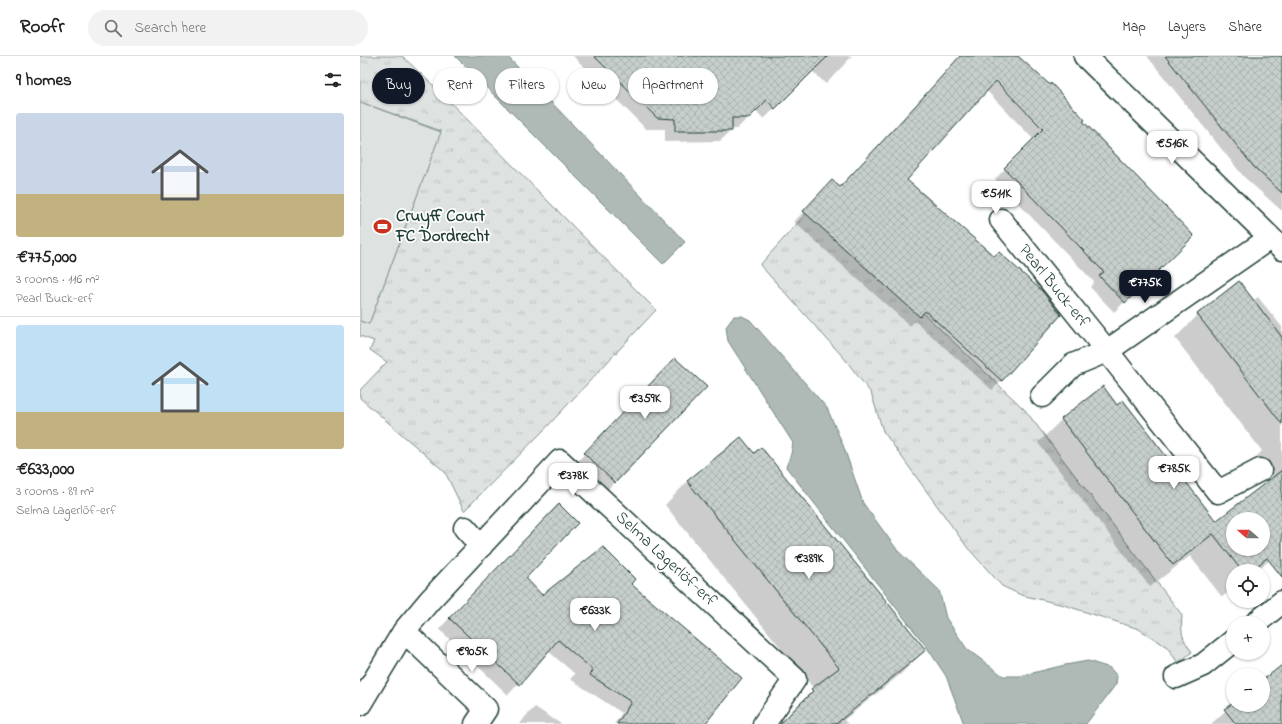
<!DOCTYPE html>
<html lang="en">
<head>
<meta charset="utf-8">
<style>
  body { margin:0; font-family:"Indie Flower",sans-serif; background:#f2f2f2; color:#222; height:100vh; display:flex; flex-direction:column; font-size:15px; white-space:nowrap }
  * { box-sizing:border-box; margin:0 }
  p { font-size:13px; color:#767676 }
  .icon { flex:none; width:22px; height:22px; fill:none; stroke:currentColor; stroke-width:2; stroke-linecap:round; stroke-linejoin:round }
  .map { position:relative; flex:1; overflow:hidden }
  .panel { display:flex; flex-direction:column; background:#fff; width:360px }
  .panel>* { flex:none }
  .guide { position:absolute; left:12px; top:12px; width:380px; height:36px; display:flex; gap:8px }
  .needle { width:26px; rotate:290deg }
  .controls { position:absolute; left:866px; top:456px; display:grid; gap:8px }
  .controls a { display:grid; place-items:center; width:44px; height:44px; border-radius:50%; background:#fff; box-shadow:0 1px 3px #0004; font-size:20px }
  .price { position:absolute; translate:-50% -34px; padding:0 9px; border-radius:8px; background:#fff; color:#222; font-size:13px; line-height:26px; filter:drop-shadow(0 1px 2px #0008) }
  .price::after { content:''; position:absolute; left:50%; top:24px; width:12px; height:9px; margin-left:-6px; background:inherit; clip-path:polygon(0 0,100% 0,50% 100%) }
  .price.on { background:#111827; color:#fff }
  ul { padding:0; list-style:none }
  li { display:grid; align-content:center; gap:8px; height:212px; padding:0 16px }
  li+li { border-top:1px solid #e0e0e0 }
  li span { display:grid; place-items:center; height:124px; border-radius:4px; color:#555 }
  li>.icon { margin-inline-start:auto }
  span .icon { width:72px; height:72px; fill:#fffc; stroke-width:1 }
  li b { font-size:17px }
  h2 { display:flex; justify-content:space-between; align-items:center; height:48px; padding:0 16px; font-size:17px }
  .pill { padding:0 14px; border-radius:18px; background:#fff; box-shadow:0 1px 3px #0004; font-size:14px; line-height:36px }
  .pill.on { background:#111827; color:#fff }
  header { display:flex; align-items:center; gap:24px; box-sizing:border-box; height:56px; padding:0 20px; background:#fff; border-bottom:1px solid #e0e0e0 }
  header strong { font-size:19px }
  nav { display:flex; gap:22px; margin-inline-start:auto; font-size:14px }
  .search { width:280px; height:36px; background:#f2f2f2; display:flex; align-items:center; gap:10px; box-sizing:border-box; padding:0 14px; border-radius:22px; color:#767676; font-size:15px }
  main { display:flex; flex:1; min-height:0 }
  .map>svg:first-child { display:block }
  .grass { fill:url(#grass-tufts); stroke:#7e908b }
  .pitch { fill:#dee3e2; stroke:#7e908b }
  .water { fill:#afbab7; stroke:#758883 }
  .shadow { fill:#0003; fill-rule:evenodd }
  .building { fill:url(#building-cross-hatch); stroke:#1f3d34; fill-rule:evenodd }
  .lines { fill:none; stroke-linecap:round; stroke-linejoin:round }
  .pedestrian-casing { stroke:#1f3d34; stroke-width:25 }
  .minor-casing { stroke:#1f3d34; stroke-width:25 }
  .pedestrian { stroke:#fff; stroke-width:22 }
  .minor { stroke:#fff; stroke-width:22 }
  .labels { text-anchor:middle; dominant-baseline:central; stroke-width:3.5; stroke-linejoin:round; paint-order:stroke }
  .poi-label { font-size:17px; font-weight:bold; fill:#1f3d34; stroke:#fff; text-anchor:start }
  .street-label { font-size:17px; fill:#1f3d34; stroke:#fff }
</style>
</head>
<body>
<header>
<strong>Roofr</strong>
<div class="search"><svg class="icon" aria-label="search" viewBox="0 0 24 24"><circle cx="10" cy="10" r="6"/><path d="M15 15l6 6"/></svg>Search here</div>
<nav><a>Map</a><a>Layers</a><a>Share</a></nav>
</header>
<main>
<section class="panel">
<h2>9 homes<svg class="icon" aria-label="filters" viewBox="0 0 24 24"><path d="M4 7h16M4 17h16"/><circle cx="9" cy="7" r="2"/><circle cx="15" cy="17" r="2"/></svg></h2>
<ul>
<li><span style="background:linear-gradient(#c9d6e8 65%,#c2b280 0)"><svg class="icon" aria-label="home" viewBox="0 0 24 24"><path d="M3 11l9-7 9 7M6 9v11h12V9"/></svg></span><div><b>€775,000</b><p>3 rooms · 116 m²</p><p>Pearl Buck-erf</p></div></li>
<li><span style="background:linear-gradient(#bfe0f5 70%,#c2b280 0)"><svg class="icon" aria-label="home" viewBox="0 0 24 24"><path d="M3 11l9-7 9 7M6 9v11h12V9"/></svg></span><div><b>€633,000</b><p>3 rooms · 89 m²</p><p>Selma Lagerlöf-erf</p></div></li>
</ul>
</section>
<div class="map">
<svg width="922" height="668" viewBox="0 0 922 668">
  <defs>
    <pattern id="grass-tufts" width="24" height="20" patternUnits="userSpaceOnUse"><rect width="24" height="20" fill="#dee3e2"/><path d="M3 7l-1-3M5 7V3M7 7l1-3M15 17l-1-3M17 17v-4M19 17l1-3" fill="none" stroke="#bec4c2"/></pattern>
    <pattern id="building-cross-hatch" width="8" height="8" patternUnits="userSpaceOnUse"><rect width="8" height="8" fill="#c7cfcc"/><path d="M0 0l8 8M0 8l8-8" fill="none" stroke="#aab3b0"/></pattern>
  </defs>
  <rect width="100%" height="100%" fill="#fff"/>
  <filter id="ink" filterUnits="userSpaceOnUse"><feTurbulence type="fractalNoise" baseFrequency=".025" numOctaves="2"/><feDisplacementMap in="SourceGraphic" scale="8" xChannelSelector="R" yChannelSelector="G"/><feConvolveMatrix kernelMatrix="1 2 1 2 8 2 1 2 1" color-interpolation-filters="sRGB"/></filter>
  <g filter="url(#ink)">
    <path class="grass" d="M 0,0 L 42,0 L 76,32 L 296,254 L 184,374 L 104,455 L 85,416 L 0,342 L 0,334 L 27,306 L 10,294 L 14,285 L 0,280 L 0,265 L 9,268 L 81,75 L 0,46 Z
      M 452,151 L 665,354 L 822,559 C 821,577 821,581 832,596 L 818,607 L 807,591 L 779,573 L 704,549 L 661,539 L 642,530 L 607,491 L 523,375 L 511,337 L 484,302 L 400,209 Z"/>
    <path class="pitch" d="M 0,46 L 81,76 L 9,268 L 0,265 Z"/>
    <path class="water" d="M 95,0 L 147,0 L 325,186 L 303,208 Z
      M 374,260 L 382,260 L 390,264 L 467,352 L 483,389 L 503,447 L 538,495 L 579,534 L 586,562 L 607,593 L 643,620 L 660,620 L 705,609 L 728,605 L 750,612 L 757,620 L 756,628 L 726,668 L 604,668 L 586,620 L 566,590 L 426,411 L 431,398 L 433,387 L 368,285 L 366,271 Z"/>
    <path class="shadow" d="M 213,0 L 492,0 L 466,28 L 452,15 L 404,63 L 395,54 L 377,73 L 371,73 L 371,75 L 360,85 L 305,86 L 305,73 L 286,73 Z
      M 601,0 L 656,0 L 722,65 L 823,190 L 754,256 L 730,231 L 734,226 L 635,123 L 674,84 L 626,34 L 545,124 L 642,324 L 632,334 L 555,265 L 550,270 L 434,166 L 462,135 L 479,132 L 546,60 Z
      M 787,0 L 922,0 L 922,155 L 884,121 Z
      M 898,241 L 922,271 L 922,495 L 896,515 L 873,515 L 873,533 L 862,541 L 830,500 L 790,531 L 678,387 L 701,364 L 743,332 L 855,467 L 913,422 L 897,400 L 902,395 L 815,282 L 838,259 L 893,245 ZM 873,463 L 903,463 L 903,493 L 873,493 Z
      M 304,314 L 255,426 L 244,437 L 214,409 Z
      M 381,383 L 565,594 L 542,617 L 484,664 L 488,668 L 422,668 L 431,659 L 429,657 L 454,633 L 305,449 L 327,426 Z
      M 188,460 L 165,522 L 182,541 L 269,528 L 343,668 L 254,668 L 262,657 L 210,623 L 215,618 L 188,595 L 148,639 L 79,573 Z
      M 922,610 L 922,668 L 851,668 L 873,648 L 873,649 L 903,649 L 903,625 Z
      M 175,651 L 201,668 L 160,668 L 165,661 Z"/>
    <path class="building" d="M 234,0 L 468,0 L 415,53 L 407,44 L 389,62 L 372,62 L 372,75 L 315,75 L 315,63 L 297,62 Z
      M 600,0 L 658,0 L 690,29 L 691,27 L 725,64 L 723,65 L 834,180 L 765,247 L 739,220 L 744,216 L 644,112 L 683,73 L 636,25 L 547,124 L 634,200 L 639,196 L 682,235 L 701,259 L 642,325 L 565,255 L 560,261 L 443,155 L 472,124 L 480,131 L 556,49 Z
      M 805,0 L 922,0 L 922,137 L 894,111 Z
      M 879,225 L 922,281 L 922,368 L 837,258 Z
      M 315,302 L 347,331 L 255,427 L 224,397 Z
      M 743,330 L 757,349 L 763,344 L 856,465 L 922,414 L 922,521 L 907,502 L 891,515 L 882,515 L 853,478 L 813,509 L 701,363 ZM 873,463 L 903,463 L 903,493 L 873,493 Z
      M 381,381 L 394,397 L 401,391 L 566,594 L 476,668 L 420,668 L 453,635 L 451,633 L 479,612 L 327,425 Z
      M 199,448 L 218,467 L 166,522 L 182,539 L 243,491 L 275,523 L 271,528 L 382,622 L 345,668 L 257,668 L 271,646 L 230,619 L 233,614 L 198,584 L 160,629 L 89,562 Z
      M 922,609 L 922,668 L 876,668 L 864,653 L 873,647 L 873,649 L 903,649 L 903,624 Z"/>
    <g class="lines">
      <defs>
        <path id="pedestrian" d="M 105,472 L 121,490"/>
        <path id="minor" d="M 725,0 L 922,193
          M 641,164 L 747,295 L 858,436 L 900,414
          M 682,340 L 713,309 L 747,295 L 910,182
          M 896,567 L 922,546
          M 44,575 L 126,653 L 116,668
          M 816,621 L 843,609 L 873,585
          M 0,648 L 44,575 L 70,544 L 200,405 L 435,623 L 404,668"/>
      </defs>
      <use href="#pedestrian" class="pedestrian-casing"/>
      <use href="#minor" class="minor-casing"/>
      <use href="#pedestrian" class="pedestrian"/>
      <use href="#minor" class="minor"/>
    </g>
  </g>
  <defs>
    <symbol id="stadium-bare" viewBox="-9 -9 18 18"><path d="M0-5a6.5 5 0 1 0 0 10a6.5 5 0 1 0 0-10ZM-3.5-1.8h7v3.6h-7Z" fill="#c8321e" stroke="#fff" stroke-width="2.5" paint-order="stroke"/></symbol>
  </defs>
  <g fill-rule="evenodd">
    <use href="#stadium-bare" x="10" y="158" width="25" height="25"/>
  </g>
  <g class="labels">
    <g class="poi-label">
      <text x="36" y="160">Cruyff Court<tspan x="36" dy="20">FC Dordrecht</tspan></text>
    </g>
    <g class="street-label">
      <text transform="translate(694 230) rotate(51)">Pearl Buck-erf</text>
      <text transform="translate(306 503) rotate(43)">Selma Lagerlöf-erf</text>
    </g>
  </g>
</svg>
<div class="controls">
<a><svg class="needle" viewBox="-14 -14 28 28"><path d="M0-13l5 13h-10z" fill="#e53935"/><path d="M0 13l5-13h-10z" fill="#767676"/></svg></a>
<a><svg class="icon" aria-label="locate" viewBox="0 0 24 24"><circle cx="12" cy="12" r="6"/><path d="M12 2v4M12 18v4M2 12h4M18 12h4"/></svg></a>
<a>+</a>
<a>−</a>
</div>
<b class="price" style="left:812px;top:109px">€516K</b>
<b class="price" style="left:636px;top:159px">€511K</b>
<b class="price on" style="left:785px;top:248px">€775K</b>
<b class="price" style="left:285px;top:364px">€359K</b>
<b class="price" style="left:814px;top:434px">€785K</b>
<b class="price" style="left:213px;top:441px">€378K</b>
<b class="price" style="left:449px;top:524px">€389K</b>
<b class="price" style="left:235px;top:576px">€633K</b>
<b class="price" style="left:112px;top:617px">€905K</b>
<div class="guide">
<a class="pill on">Buy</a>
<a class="pill">Rent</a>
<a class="pill">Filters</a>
<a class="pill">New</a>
<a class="pill">Apartment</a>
</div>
</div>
</main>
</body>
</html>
